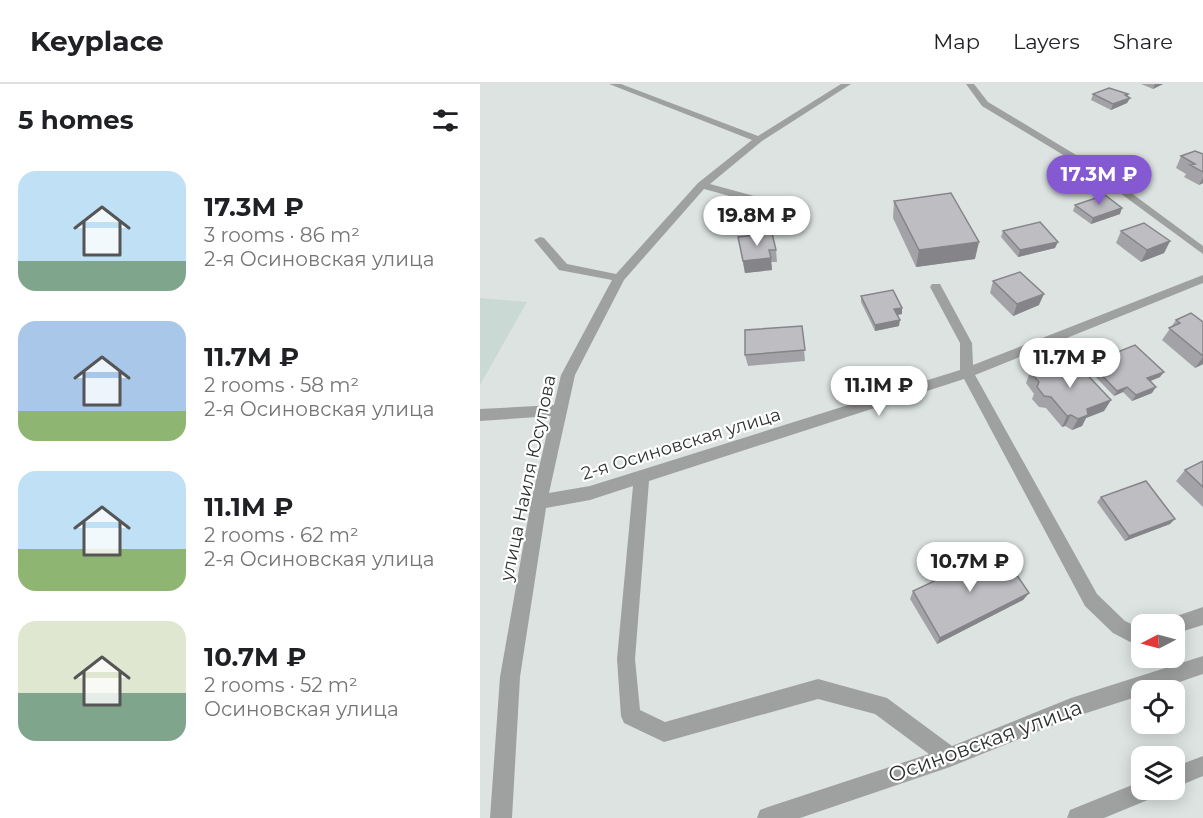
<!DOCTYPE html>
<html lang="en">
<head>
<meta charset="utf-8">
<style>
  body { margin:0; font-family:Montserrat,sans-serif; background:#f6f6f6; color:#202124; height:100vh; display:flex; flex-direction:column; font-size:22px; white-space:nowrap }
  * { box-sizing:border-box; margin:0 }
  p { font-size:20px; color:#757577 }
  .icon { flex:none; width:33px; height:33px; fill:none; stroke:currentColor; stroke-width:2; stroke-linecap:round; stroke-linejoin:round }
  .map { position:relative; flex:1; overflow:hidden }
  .drawer { display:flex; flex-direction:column; background:#fff; width:480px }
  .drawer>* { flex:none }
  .needle { width:39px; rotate:264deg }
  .fabs { position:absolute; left:651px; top:530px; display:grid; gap:12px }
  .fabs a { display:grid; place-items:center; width:54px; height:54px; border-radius:12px; background:#fff; box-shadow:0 3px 15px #0003; font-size:30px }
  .price { position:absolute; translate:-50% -51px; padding:0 14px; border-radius:21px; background:#fff; color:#222; font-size:20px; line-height:39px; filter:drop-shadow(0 2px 3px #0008) }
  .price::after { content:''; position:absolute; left:50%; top:36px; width:18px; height:14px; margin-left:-9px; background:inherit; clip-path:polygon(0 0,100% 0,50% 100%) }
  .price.selected { background:#8459d2; color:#fff }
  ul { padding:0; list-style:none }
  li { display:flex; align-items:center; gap:18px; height:150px; padding:0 18px }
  li span { display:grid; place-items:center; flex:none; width:168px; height:120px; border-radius:18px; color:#555 }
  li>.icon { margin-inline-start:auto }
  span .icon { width:72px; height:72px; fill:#fffc; stroke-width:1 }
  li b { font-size:26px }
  h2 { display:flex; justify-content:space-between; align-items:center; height:72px; padding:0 18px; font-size:26px }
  header { display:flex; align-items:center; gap:36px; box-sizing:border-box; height:84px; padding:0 30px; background:#fff; border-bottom:2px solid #e0e0e0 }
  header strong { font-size:28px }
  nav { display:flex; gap:33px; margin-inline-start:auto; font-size:21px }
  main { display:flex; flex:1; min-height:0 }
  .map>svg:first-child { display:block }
  .built { fill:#cad9d3 }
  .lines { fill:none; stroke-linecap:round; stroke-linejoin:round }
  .minor { fill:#9fa1a0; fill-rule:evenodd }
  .wall { fill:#a3a3a7 }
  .shaded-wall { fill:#858488 }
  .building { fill:#bebdc2; stroke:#858488; stroke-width:1.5 }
  .labels { text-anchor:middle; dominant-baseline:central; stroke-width:4.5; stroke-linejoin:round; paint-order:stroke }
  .street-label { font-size:18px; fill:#2e3130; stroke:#fff }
  .near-street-label { font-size:21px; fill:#2e3130; stroke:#fff }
</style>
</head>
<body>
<header>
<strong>Keyplace</strong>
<nav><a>Map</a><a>Layers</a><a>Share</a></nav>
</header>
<main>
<section class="drawer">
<h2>5 homes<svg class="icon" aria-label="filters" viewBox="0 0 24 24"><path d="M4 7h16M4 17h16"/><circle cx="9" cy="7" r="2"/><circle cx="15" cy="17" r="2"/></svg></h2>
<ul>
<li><span style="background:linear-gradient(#bfe0f5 75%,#7fa58c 0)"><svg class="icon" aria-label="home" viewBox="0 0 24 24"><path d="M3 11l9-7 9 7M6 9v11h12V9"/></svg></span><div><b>17.3M ₽</b><p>3 rooms · 86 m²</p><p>2-я Осиновская улица</p></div></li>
<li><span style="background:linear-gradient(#a9c7e8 75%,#8fb573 0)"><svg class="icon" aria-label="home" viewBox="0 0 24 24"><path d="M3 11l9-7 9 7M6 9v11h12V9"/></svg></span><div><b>11.7M ₽</b><p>2 rooms · 58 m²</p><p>2-я Осиновская улица</p></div></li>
<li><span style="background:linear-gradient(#bfe0f5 65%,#8fb573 0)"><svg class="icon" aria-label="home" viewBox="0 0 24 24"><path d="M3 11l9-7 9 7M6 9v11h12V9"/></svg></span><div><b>11.1M ₽</b><p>2 rooms · 62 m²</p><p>2-я Осиновская улица</p></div></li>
<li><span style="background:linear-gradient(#dfe7d0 60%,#7fa58c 0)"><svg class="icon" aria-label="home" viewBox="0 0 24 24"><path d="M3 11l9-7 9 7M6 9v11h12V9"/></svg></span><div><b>10.7M ₽</b><p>2 rooms · 52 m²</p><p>Осиновская улица</p></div></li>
</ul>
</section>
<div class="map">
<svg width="723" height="734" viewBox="0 0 723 734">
  <rect width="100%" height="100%" fill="#dce3e0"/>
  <path class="built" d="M 0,214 L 47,218 L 0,301 Z"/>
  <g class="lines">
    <path class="minor" d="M 129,0 L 141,0 L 278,52 L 361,0 L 371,0 L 282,57 L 230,100 L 321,125 L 321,129 L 313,129 L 224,105 L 144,196 L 95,291 L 69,409 L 110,402 L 480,286 L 480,259 L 450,203 L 452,200 L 460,200 L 492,259 L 493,281 L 723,191 L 723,199 L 495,291 L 617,510 L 645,537 L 658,543 L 662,542 L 662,561 L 658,562 L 633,549 L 605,522 L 484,295 L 169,397 L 155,575 L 160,626 L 185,638 L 338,595 L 407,614 L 472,662 L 591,614 L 723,572 L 723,590 L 676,606 L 662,606 L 662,611 L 591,634 L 470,683 L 320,734 L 277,734 L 280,726 L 288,723 L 449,670 L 395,630 L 338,615 L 184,658 L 144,639 L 141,632 L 137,575 L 153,402 L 110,416 L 66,424 L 40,593 L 32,734 L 10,734 L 20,593 L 51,418 L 71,332 L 0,337 L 0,325 L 74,321 L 81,291 L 132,196 L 79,186 L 54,156 L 60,153 L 64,154 L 87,180 L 136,190 L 218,99 L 272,56 Z
      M 486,0 L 494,0 L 508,18 L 616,83 L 723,162 L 723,170 L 610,87 L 502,22 Z
      M 723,523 L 723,541 L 694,550 L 694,540 L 685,540 L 688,535 Z
      M 723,672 L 723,692 L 694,704 L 694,683 Z
      M 662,697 L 662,705 L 678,705 L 675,713 L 624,734 L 587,734 L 590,726 Z"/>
  </g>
  <path class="wall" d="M 661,0 L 683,0 L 673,5 Z
    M 613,10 L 648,10 L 647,13 L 650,14 L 647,19 L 631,26 L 611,16 Z
    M 723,70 L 723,99 L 719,101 L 704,93 L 706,90 L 696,84 L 701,72 Z
    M 414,117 L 495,175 L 436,183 L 413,134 Z
    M 595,121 L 640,130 L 611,140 L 593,127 Z
    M 523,147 L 575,164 L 538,173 L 521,153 Z
    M 641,147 L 690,157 L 684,169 L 661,178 L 636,159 Z
    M 258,153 L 296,166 L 297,178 L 291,178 L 292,186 L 265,189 Z
    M 513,197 L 559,221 L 533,232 L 510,209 Z
    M 381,212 L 422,224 L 422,230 L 417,231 L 419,242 L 395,247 L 381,218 Z
    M 696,236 L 723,238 L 723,280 L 715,284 L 682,256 Z
    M 322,242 L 325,277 L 268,282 L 265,271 Z
    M 610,279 L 680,293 L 670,297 L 672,309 L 652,317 L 643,308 L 634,312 L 607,284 Z
    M 584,286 L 631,316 L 624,327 L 606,334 L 602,342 L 592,346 L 585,342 L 582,343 L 566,324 L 559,323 L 552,315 L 554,310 L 546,299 L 550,288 Z
    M 723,377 L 723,423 L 696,397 L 705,386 Z
    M 621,413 L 690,440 L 645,457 L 617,418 Z
    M 433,507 L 549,509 L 543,516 L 457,560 L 430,515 Z"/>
  <path class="shaded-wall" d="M 675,0 L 683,0 L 673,5 Z
    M 648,10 L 646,15 L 650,14 L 647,19 L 631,26 L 633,20 L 645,11 Z
    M 723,94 L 723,99 L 719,101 Z
    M 642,124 L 640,130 L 611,140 L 613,134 Z
    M 690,157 L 684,169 L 661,178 L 667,166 Z
    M 499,158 L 495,175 L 436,183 L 439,166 Z
    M 578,158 L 575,164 L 538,173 L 540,166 Z
    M 291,174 L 292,186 L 265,189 L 263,177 Z
    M 564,210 L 559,221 L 533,232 L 537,220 Z
    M 422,224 L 422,230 L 413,232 L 414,225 Z
    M 420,236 L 419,242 L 395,247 L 395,241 Z
    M 723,273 L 723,280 L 715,284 Z
    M 684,288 L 680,293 L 663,300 L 667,294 Z
    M 647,303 L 643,308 L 634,312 L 637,307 Z
    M 676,303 L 672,309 L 652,317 L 656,311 Z
    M 631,316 L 624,327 L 606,334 L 602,342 L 592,346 L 598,335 L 607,325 Z
    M 591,331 L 585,342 L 582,343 L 587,332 Z
    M 695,435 L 690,440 L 645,457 L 649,452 Z
    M 549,509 L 543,516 L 457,560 L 460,554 Z"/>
  <path class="building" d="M 629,4 L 648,10 L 645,11 L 650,14 L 633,20 L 613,10 Z
    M 715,67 L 723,70 L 723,88 L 710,81 L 715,80 L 701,72 Z
    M 471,109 L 499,158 L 439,166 L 414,117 Z
    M 625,111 L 642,124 L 613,134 L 595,121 Z
    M 560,138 L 578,158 L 540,166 L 523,147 Z
    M 664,139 L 690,157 L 667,166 L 641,147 Z
    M 292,149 L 296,166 L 289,166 L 291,174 L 263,177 L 258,153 Z
    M 540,188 L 564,210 L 537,220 L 513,197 Z
    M 413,206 L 422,224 L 414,225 L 420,236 L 395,241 L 381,212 Z
    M 711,229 L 723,238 L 723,272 L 689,244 L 700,239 L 696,236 Z
    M 322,242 L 325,266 L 265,271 L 265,246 Z
    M 655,261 L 684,288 L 667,294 L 676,303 L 656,311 L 647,303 L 637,307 L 610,279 Z
    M 577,279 L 584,286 L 598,281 L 631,316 L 607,325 L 608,331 L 598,335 L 591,331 L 587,332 L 571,313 L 564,312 L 557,303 L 559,298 L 550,288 Z
    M 723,377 L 723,403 L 705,386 Z
    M 666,397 L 695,435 L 649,452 L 621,413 Z
    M 520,466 L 549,509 L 460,554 L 433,507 Z"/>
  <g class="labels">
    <g class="street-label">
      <text transform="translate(201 360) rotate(-17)">2-я Осиновская улица</text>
      <text transform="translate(48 394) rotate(-78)">улица Наиля Юсупова</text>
    </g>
    <g class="near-street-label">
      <text transform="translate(505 657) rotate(-20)">Осиновская улица</text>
    </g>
  </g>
</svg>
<div class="fabs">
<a><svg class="needle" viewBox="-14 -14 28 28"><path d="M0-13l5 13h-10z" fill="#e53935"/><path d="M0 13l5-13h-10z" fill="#757577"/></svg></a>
<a><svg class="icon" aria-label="locate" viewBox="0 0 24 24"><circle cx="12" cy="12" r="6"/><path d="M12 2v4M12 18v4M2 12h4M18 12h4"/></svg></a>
<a><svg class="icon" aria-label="layers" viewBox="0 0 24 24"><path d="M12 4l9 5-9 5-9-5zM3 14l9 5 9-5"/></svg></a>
</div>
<b class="price selected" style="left:619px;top:122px">17.3M ₽</b>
<b class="price" style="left:277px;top:163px">19.8M ₽</b>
<b class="price" style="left:590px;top:305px">11.7M ₽</b>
<b class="price" style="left:399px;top:333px">11.1M ₽</b>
<b class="price" style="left:490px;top:509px">10.7M ₽</b>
</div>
</main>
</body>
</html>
